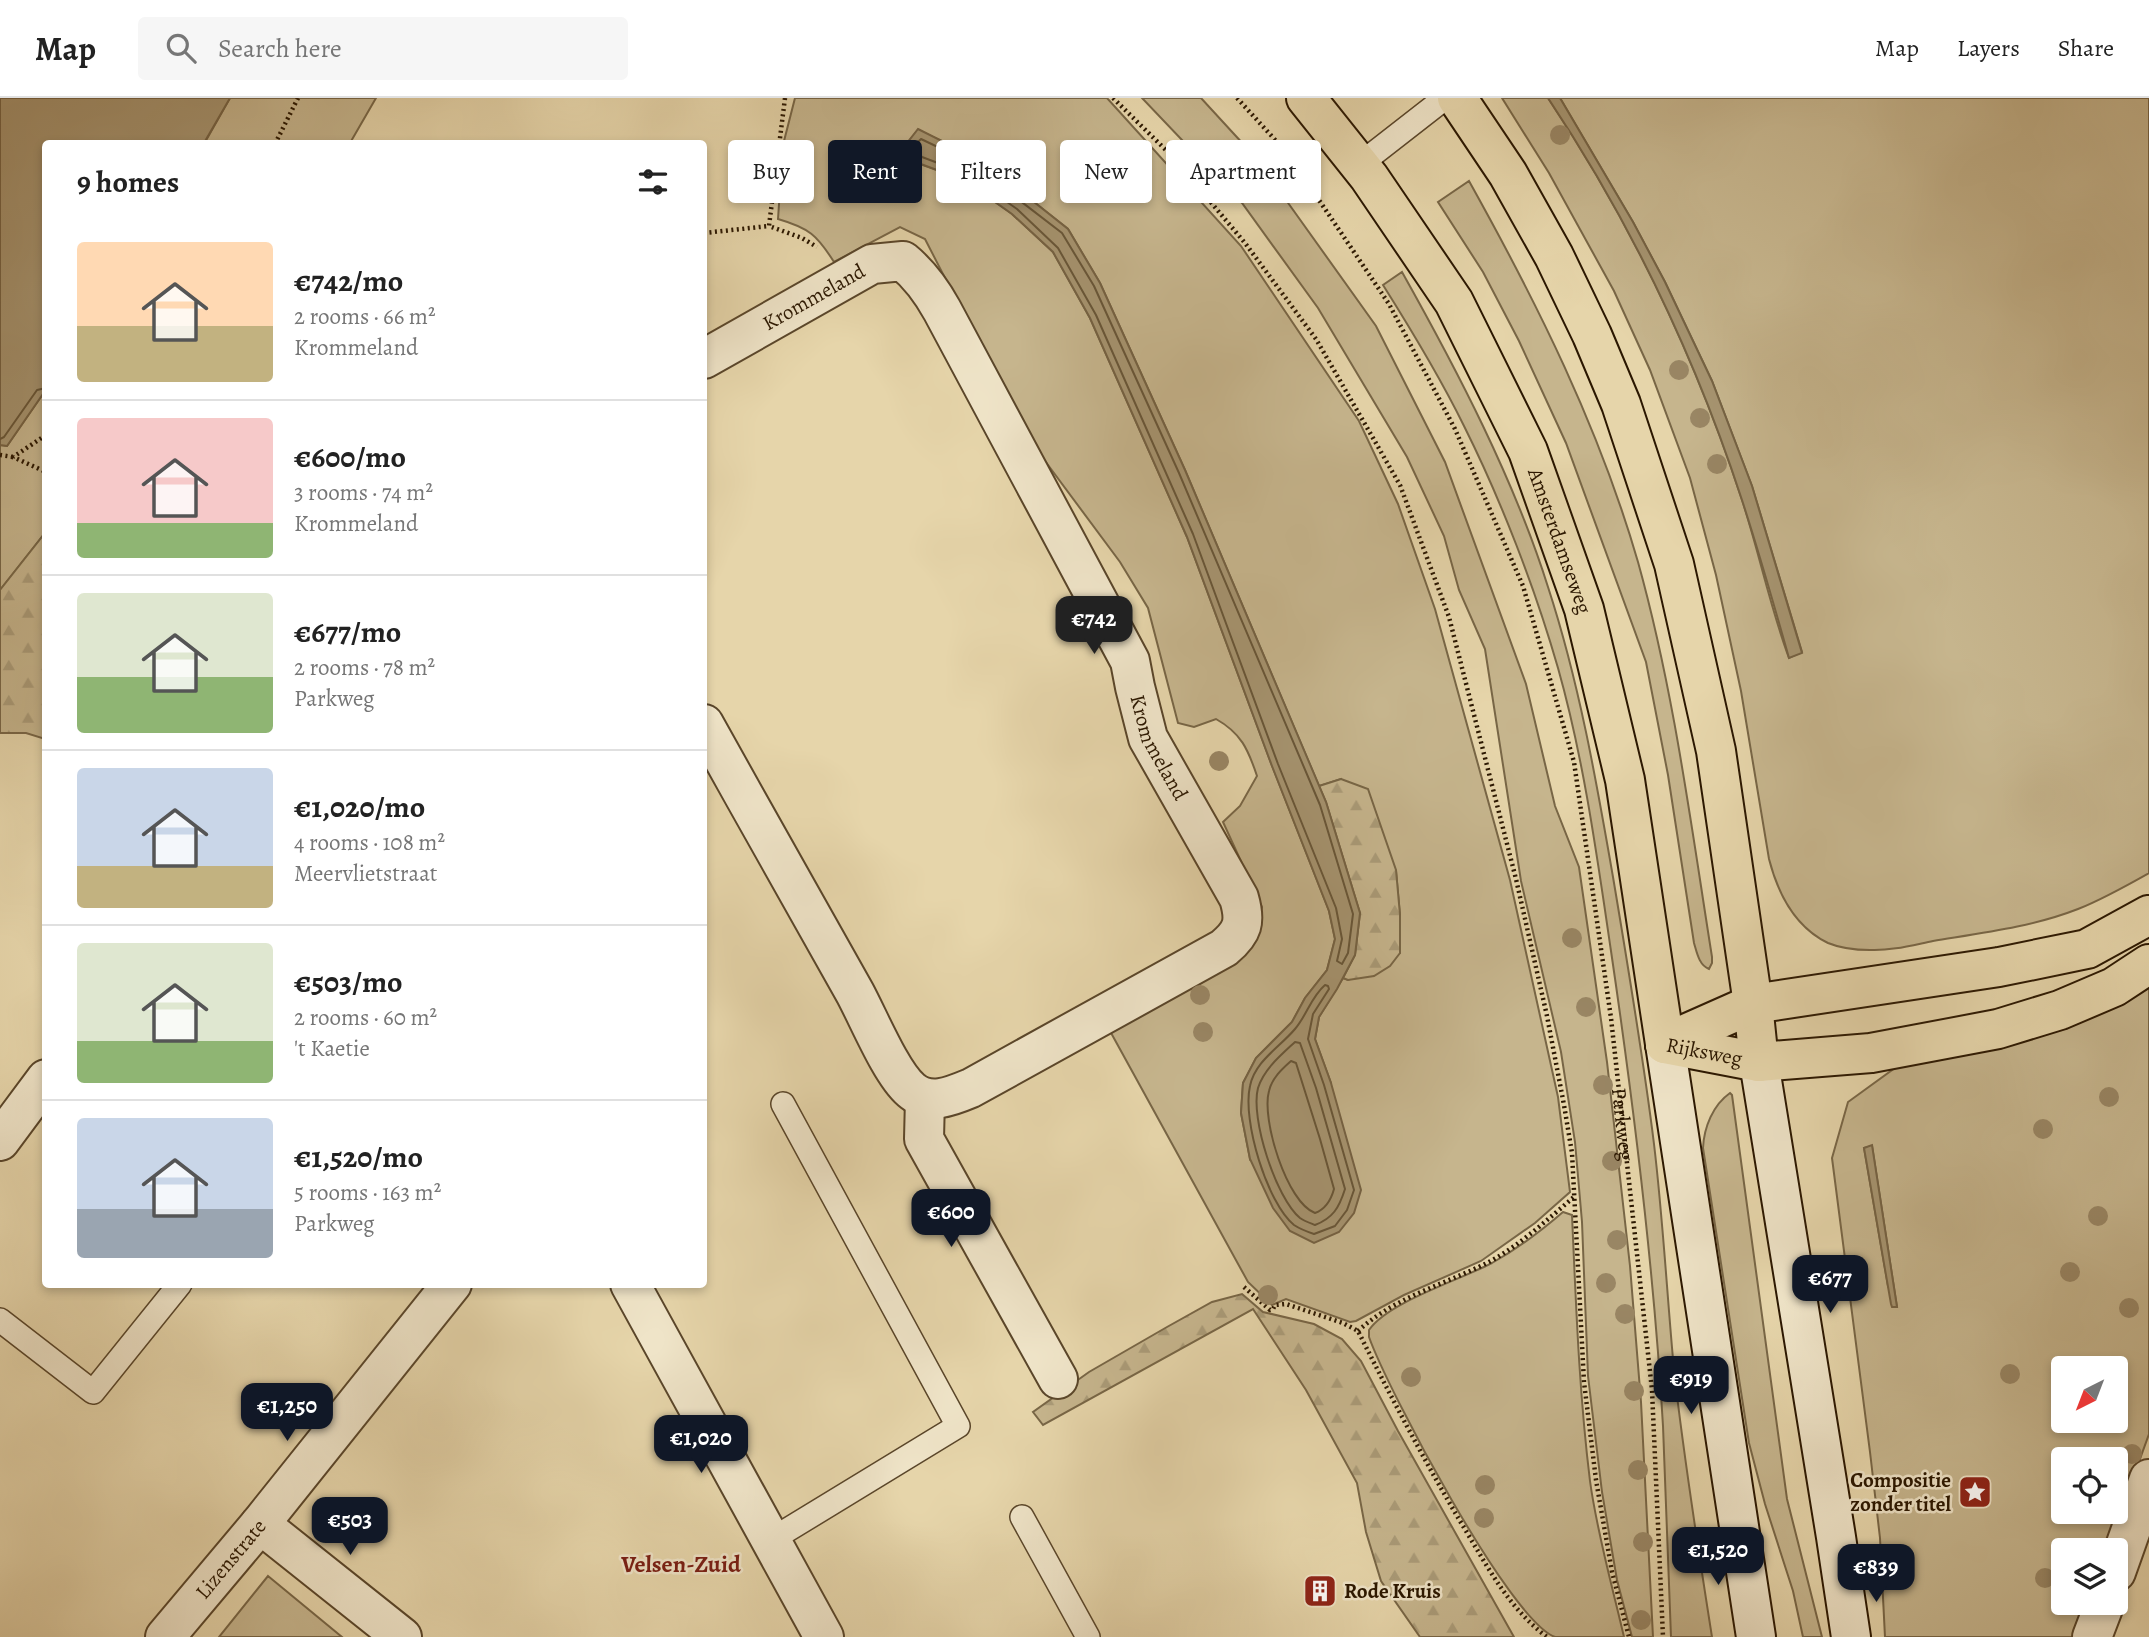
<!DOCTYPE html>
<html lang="en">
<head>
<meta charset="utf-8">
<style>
  body { margin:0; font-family:Alegreya,serif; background:#f6f6f6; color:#222; height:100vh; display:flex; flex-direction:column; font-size:26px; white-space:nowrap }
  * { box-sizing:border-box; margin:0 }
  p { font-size:23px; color:#767676 }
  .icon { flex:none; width:38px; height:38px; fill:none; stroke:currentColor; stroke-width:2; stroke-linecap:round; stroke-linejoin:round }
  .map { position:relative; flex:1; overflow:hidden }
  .side { position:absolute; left:42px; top:42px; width:665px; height:1148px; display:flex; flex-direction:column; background:#fff; border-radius:7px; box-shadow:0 4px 10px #0003 }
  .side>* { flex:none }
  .banner { position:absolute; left:728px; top:42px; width:665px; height:63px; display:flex; gap:14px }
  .needle { width:46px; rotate:222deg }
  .buttons { position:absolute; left:2051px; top:1258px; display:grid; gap:14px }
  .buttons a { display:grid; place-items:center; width:77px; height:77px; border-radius:7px; background:#fff; box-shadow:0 4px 10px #0003; font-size:35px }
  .price { position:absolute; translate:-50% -60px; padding:0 16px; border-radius:14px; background:#111827; color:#fff; font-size:23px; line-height:46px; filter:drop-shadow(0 2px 4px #0008) }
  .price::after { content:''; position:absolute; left:50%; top:42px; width:21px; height:16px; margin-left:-10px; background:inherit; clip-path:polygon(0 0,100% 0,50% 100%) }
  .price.current { background:#222; color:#fff }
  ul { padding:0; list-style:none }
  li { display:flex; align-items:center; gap:21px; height:175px; padding:0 35px }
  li+li { border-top:2px solid #e0e0e0 }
  li span { display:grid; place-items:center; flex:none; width:196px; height:140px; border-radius:7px; color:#555 }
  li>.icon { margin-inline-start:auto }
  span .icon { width:84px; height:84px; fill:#fffc; stroke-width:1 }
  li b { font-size:30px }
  h2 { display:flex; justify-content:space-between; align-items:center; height:84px; padding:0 35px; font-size:30px }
  .pill { padding:0 24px; border-radius:7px; background:#fff; box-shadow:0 4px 10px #0003; font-size:24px; line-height:63px }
  .pill.current { background:#111827; color:#fff }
  header { display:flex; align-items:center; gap:42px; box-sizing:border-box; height:98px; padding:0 35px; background:#fff; border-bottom:2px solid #e0e0e0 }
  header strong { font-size:33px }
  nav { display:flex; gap:38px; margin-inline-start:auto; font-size:24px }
  .search { width:490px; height:63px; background:#f6f6f6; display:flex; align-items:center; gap:18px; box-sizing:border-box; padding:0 24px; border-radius:7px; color:#767676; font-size:26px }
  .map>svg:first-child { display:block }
  .green { fill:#c6b58d; stroke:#786646; stroke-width:2; fill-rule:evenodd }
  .forest { fill:url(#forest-firs); stroke:#786646; stroke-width:2 }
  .water { fill:#a69470; stroke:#756243; stroke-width:2 }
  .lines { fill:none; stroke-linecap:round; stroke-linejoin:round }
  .shore { stroke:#685638; stroke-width:2 }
  .service-casing { stroke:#5a462a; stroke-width:26 }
  .minor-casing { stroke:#5a462a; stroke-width:42 }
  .secondary-casing { stroke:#2b1700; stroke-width:42 }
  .primary-casing { stroke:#2b1700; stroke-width:42 }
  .path { stroke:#2b1700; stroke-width:4.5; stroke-dasharray:2 3.5; stroke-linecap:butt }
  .service { stroke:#efe4c8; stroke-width:23 }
  .minor { stroke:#efe4c8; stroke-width:38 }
  .secondary { stroke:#efe4c8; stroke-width:38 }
  .primary { stroke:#e6d5aa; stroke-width:38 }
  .tree { fill:#998664 }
  .labels { text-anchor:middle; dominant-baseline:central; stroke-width:5; stroke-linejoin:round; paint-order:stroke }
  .street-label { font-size:21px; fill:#2b1700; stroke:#efe4c8 }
  .poi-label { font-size:21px; font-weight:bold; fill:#2b1700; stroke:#efe4c8; text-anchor:end }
  .quarter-label { font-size:24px; font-weight:bold; fill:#7a1f14; stroke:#efe4c8 }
</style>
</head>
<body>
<header>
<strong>Map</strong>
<div class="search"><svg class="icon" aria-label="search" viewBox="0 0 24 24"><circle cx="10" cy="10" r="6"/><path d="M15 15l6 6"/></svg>Search here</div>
<nav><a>Map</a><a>Layers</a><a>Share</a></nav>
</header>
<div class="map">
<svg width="2149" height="1539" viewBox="0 0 2149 1539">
  <defs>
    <pattern id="forest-firs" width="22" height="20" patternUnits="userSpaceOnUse" patternTransform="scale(1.75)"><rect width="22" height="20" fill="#c6b58d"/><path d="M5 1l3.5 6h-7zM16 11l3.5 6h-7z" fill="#aa9b78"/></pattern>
  </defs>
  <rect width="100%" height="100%" fill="#e6d5aa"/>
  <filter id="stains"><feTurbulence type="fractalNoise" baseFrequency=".00286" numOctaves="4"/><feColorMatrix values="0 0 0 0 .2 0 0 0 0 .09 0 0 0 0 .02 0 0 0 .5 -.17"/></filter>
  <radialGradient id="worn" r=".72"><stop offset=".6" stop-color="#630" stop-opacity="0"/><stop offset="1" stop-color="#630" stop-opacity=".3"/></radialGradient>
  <path class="green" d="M 230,0 L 376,0 L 350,45 L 204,46 Z
    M 795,0 L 1107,0 L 1241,148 L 1359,323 L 1398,406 L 1435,511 L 1510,782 L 1558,999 L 1570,1094 L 1535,1125 L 1481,1163 L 1404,1197 L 1356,1223 L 1350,1224 L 1286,1201 L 1272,1207 L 1248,1184 L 1110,933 L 1257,832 L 1262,809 L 1223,724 L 1240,708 L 1257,678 C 1248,651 1241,635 1216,621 L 1194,629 L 1178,625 L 1148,510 L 1120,464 L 1025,336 L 925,141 L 900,129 L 834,164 C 817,137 809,130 778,121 L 783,47 ZM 918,32 L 946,45 L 1015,89 L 1068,131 L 1100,185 L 1185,372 L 1319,688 L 1341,681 L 1396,773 L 1400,817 L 1400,855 L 1348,882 L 1343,880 L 1319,919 L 1315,941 L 1331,985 L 1250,1061 L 1241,1015 L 1243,985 L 1256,960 L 1292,924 L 1305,900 L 1327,872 L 1335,841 L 1329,813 L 1272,668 L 1187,439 L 1090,220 L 1053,154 L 1012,116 L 964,82 L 917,65 L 904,49 Z
    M 1142,0 L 1201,0 L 1256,60 L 1376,228 L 1445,364 L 1526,586 L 1555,708 L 1579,769 L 1607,964 L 1630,1168 L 1641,1304 L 1653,1539 L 1632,1539 L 1617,1482 L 1602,1394 L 1588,1278 L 1582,1124 L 1575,1044 L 1561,954 L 1521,783 L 1485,551 L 1459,492 L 1444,438 L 1407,359 L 1318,210 L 1242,105 Z
    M 1502,0 L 1548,0 C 1630,123 1696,261 1742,402 C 1759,454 1770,509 1789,560 L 1802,554 L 1752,388 L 1712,283 L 1665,184 L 1633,124 L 1560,0 L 2149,0 L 2149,775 C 2126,788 2103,801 2078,811 C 2032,829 1982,835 1933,843 C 1913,847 1891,853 1870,852 C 1858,852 1840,850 1828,845 C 1795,829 1778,796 1769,761 L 1741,593 L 1716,477 L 1690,380 L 1650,272 L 1614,193 L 1549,75 Z
    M 1469,83 C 1537,205 1599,329 1638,464 C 1674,593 1691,727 1712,859 L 1712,865 L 1709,871 C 1699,867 1697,855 1694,845 L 1668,677 L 1646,564 L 1566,345 L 1519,243 L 1483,174 L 1438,104 Z
    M 1402,174 C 1457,272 1514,381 1548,489 C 1579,584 1596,681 1613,779 C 1628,868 1643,957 1654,1046 C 1663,1121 1667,1197 1674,1272 C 1684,1362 1698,1450 1712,1539 L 1671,1539 C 1668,1469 1666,1398 1663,1328 C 1654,1171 1634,1009 1611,853 C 1597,758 1584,662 1558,570 C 1535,490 1501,402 1464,328 C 1440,279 1412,233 1383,187 Z
    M 45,293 L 45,435 L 0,492 L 0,347 L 7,348 Z
    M 2149,890 L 2149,1336 L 2107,1452 L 2063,1452 L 2063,1505 L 2088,1505 L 2075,1539 L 1885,1539 L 1880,1440 L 1870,1354 L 1832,1060 L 1848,1004 L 1895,970 L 2002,946 L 2098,916 ZM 1872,1048 L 1897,1209 L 1888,1188 L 1864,1050 ZM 2063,1270 L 2116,1270 L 2116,1323 L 2063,1323 ZM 2063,1362 L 2116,1362 L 2116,1414 L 2063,1414 Z
    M 1730,995 L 1732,997 L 1787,1401 L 1822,1539 L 1803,1539 L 1793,1493 L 1765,1406 L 1749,1345 L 1703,1050 C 1704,1029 1713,1007 1730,995 Z
    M 1563,1114 L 1572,1117 C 1576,1206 1579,1294 1590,1383 C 1597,1435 1612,1487 1624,1539 C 1611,1539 1564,1539 1555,1539 C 1509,1522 1387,1290 1369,1239 L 1369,1232 C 1388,1204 1460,1182 1492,1165 C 1517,1151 1541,1133 1563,1114 Z
    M 268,1478 L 342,1539 L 219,1539 Z"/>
  <path class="forest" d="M 45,435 L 45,641 L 26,635 L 0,635 L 0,492 Z
    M 1341,681 L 1368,691 L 1396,772 L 1400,817 L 1400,855 L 1390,868 L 1374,878 L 1348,882 L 1343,880 L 1355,857 L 1360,815 L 1326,704 L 1319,688 Z
    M 1242,1196 L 1263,1214 L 1314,1226 L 1342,1241 L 1361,1263 L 1398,1333 L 1514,1539 L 1420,1539 L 1381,1483 L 1366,1434 L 1357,1385 L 1306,1292 L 1253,1211 L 1043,1327 L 1033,1314 L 1089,1274 L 1167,1229 L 1212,1204 Z"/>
  <path class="water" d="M 0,0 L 230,0 L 204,45 L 46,46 L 45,293 L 7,348 L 0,347 Z
    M 1548,0 L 1560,0 L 1633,124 L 1665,184 L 1712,283 L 1752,388 L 1802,555 L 1789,560 C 1774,507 1759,454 1742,402 C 1696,261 1630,123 1548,0 Z
    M 918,31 L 946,45 L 1015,89 L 1068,131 L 1100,185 L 1185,372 L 1326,704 L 1360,815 L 1355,857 L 1337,891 L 1319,919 L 1315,941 L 1331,985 L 1361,1092 L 1354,1115 L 1339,1134 L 1314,1145 L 1290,1133 L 1273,1110 L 1250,1061 L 1241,1015 L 1243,985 L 1256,960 L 1292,924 L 1305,900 L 1327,872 L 1335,841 L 1329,813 L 1272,668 L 1187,439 L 1090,220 L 1053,154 L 1012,116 L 964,82 L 918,65 L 904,49 Z
    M 1872,1047 L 1897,1209 L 1892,1209 L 1891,1206 L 1864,1050 Z"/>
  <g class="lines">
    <path class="shore" d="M 921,41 L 942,51 L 1010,95 L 1062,135 L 1094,188 L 1179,375 L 1320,707 L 1353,816 L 1348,855 L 1342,866 L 1337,863 L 1342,841 L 1336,810 L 1278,666 L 1193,436 L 1096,217 L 1058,150 L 1017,111 L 967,76 L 922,59 L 914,48 Z
      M 0,341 L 4,339 L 37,292 L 46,290
      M 1325,887 L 1328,888 L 1329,891 L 1313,916 L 1308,941 L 1324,987 L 1354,1092 L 1347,1112 L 1335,1128 L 1314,1136 C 1308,1134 1300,1131 1294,1127 C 1267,1105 1242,1022 1250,988 C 1255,963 1280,949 1295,931 C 1307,917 1311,899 1325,887 Z
      M 1295,944 L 1300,945 L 1316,990 L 1345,1091 C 1339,1110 1333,1120 1315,1127 C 1310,1125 1304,1123 1300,1120 C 1276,1100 1250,1020 1258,990 C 1264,971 1281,957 1295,944 Z
      M 1291,963 L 1296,965 L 1320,1041 L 1334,1091 C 1331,1102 1326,1111 1315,1115 C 1287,1105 1261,1021 1269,993 C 1272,980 1282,971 1291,963 Z"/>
    <defs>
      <path id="service" d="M 1359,67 L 1445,0
        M 0,1222 L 93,1294 L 180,1186
        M 1022,1419 L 1088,1539
        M 771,1442 L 958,1328 L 783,1006"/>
      <g id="minor">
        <path id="s2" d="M 704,261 L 872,166 L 903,163 C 920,177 931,192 942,212 L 1130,563 L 1135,589 L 1148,640 L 1239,800 C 1246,824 1243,834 1224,850 L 971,990 C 952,998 929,1008 911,992 C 891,975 869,921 855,895 C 805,806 754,716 704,626"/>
        <path d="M 925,1000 L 924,1041 L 1058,1281"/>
        <path d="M 0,1043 L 46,981"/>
        <path d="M 630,1186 L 824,1539"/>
        <path d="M 260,1426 L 402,1539"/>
        <path d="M 2116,1474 L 2149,1381"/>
        <path id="s3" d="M 165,1539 L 260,1426 L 452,1186"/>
        <path d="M 2092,1539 L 2105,1505"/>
      </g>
      <path id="secondary" d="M 1665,946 L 1756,1539
        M 1759,964 L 1836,1439 L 1851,1539"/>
      <g id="primary">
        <path id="s4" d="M 1306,0 L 1369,79 L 1454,204 L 1528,353 L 1584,511 L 1625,682 L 1665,946"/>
        <path d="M 1457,0 L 1508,76 L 1554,158 L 1592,237 L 1621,306 L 1674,466 L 1716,653 L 1753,906 L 1759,964"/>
        <path d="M 1665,946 L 1683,937 L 1753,906 L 1999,869 L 2087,851 L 2149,817"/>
        <path id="s5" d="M 1665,946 L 1759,964 L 1871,955 L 1998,931 L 2060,912 L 2114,889 L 2149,866"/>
      </g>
    </defs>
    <use href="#service" class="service-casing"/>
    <use href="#minor" class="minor-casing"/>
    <use href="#secondary" class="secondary-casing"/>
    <use href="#primary" class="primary-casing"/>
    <g class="path">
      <path d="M 785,0 L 769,128 L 802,140 L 817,149"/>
      <path d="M 1113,0 L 1172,58 L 1245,145 L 1316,241 L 1400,387 L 1449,519 L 1516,781 L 1547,918 L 1564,1007 L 1572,1055 L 1584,1284 L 1596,1382 L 1612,1474 L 1629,1539"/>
      <path id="s1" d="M 1237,0 L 1288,56 L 1389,206 L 1455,331 L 1523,488 L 1574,664 L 1611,920 L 1652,1292 L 1663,1539"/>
      <path d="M 275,46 L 298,0"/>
      <path d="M 704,135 L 769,128"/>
      <path d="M 46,337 L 13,359 L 46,374"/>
      <path d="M 0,357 L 13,359"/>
      <path d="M 46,445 L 46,452"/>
      <path d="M 1244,1189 L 1270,1212 L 1273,1211 L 1275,1207 L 1286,1206 L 1343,1225 L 1358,1233 C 1392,1301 1427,1368 1466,1433 C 1490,1473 1510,1511 1547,1539"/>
      <path d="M 1358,1233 C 1395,1199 1443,1187 1487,1165 C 1518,1149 1548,1121 1574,1099"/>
    </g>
    <use href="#service" class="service"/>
    <use href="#minor" class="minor"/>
    <use href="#secondary" class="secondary"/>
    <use href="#primary" class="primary"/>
  </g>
  <g class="tree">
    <circle cx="1560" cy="37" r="10"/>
    <circle cx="1679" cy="272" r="10"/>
    <circle cx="1700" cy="320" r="10"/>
    <circle cx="1717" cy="366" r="10"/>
    <circle cx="1219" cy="663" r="10"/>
    <circle cx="1572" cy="840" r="10"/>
    <circle cx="1200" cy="897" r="10"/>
    <circle cx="1586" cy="909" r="10"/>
    <circle cx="1203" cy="934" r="10"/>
    <circle cx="1603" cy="987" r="10"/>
    <circle cx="2109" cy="999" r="10"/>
    <circle cx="2043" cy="1031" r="10"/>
    <circle cx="1612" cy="1063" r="10"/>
    <circle cx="2098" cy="1118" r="10"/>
    <circle cx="1617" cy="1142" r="10"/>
    <circle cx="2070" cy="1174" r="10"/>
    <circle cx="1606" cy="1185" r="10"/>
    <circle cx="1268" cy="1197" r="10"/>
    <circle cx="2129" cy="1210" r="10"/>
    <circle cx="1625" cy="1216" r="10"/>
    <circle cx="2010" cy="1276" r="10"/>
    <circle cx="1411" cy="1279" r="10"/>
    <circle cx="1634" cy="1293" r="10"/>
    <circle cx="2132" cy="1356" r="10"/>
    <circle cx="1638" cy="1372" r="10"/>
    <circle cx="1485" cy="1387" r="10"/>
    <circle cx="1484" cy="1420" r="10"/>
    <circle cx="1643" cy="1444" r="10"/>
    <circle cx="2045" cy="1480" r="10"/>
    <circle cx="1641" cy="1522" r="10"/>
  </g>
  <defs>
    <symbol id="sight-square" viewBox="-11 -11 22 22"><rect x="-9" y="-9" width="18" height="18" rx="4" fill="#8f2418" stroke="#efe4c8"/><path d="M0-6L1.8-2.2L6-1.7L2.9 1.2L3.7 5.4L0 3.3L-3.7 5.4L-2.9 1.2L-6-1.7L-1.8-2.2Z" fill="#fff"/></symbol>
    <symbol id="building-square" viewBox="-11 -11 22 22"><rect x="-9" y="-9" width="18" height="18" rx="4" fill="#8f2418" stroke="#efe4c8"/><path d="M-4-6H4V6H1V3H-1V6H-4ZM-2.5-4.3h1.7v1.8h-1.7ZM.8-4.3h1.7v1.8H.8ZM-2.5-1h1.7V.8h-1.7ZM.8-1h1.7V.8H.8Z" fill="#fff"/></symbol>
  </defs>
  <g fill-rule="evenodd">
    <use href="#sight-square" x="1956" y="1375" width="38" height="38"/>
    <use href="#building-square" x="1301" y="1474" width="38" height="38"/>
  </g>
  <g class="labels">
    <g class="street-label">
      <text stroke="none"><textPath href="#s2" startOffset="126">Krommeland</textPath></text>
      <text stroke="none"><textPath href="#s4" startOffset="514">Amsterdamseweg</textPath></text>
      <text stroke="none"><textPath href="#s2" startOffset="777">Krommeland</textPath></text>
      <text stroke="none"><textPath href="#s5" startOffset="40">Rijksweg</textPath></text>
      <text stroke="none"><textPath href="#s1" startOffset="1118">Parkweg</textPath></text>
      <text stroke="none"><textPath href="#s3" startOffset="102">Lizenstrate</textPath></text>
    </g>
    <g class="poi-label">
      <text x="1951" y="1382">Compositie<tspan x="1951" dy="24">zonder titel</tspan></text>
      <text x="1344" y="1493" text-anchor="start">Rode Kruis</text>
    </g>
    <g class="quarter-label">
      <text x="681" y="1466">Velsen-Zuid</text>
    </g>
  </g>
  <rect width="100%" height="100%" filter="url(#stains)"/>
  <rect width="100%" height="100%" fill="url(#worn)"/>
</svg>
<div class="buttons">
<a><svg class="needle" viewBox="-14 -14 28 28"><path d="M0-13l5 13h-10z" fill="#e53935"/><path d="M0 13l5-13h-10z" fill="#767676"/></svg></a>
<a><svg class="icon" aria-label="locate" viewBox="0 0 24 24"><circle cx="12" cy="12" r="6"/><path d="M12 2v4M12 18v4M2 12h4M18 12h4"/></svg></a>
<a><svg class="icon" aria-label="layers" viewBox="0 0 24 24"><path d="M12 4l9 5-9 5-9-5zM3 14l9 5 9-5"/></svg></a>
</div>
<b class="price current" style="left:1094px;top:558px">€742</b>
<b class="price" style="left:951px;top:1151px">€600</b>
<b class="price" style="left:1830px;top:1217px">€677</b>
<b class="price" style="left:1691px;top:1318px">€919</b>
<b class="price" style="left:287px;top:1345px">€1,250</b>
<b class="price" style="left:701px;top:1377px">€1,020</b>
<b class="price" style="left:350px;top:1459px">€503</b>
<b class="price" style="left:1718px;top:1489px">€1,520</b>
<b class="price" style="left:1876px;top:1506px">€839</b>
<div class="banner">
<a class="pill">Buy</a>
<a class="pill current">Rent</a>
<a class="pill">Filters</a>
<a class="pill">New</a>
<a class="pill">Apartment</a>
</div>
<section class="side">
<h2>9 homes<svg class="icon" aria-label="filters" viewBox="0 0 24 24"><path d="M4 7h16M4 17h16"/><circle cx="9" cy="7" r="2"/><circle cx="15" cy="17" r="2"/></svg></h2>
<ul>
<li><span style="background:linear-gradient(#ffd9b3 60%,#c2b280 0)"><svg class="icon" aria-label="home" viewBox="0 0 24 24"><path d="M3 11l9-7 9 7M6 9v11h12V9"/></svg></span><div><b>€742/mo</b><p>2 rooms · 66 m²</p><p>Krommeland</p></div></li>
<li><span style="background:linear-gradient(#f6c9c9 75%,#8fb573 0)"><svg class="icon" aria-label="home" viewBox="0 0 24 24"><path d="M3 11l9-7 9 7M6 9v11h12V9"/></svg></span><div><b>€600/mo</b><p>3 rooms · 74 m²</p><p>Krommeland</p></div></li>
<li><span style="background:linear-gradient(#dfe7d0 60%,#8fb573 0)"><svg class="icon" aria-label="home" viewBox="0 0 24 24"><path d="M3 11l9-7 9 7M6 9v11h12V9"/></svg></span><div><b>€677/mo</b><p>2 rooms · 78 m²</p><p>Parkweg</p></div></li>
<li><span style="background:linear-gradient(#c9d6e8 70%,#c2b280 0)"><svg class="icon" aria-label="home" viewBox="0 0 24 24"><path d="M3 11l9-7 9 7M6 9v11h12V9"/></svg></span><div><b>€1,020/mo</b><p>4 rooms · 108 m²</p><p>Meervlietstraat</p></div></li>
<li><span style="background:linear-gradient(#dfe7d0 70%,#8fb573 0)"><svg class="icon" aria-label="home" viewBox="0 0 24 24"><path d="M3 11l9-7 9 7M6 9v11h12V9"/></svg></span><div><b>€503/mo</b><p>2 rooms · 60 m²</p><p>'t Kaetie</p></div></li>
<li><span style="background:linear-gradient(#c9d6e8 65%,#9aa5b1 0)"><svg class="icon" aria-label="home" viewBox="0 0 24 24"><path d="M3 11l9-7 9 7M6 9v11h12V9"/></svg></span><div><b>€1,520/mo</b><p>5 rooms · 163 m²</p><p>Parkweg</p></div></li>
</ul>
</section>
</div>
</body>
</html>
